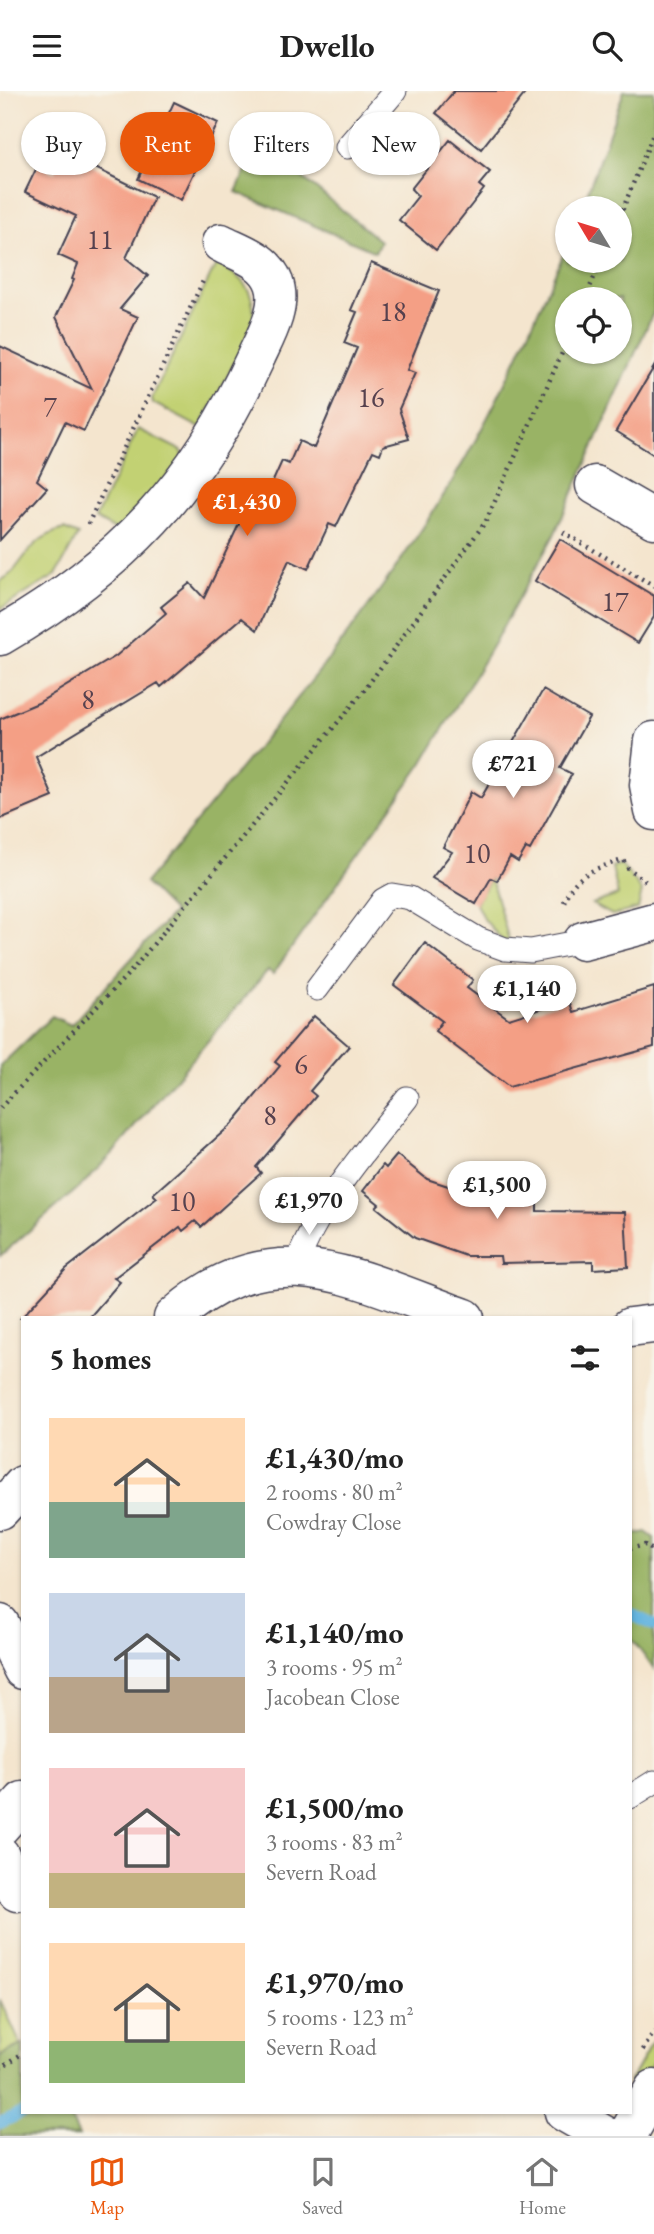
<!DOCTYPE html>
<html lang="en">
<head>
<meta charset="utf-8">
<style>
  body { margin:0; font-family:"EB Garamond",serif; background:#f2f2f2; color:#222; height:100vh; display:flex; flex-direction:column; font-size:26px; white-space:nowrap }
  * { box-sizing:border-box; margin:0 }
  p { font-size:23px; color:#767676 }
  .icon { flex:none; width:38px; height:38px; fill:none; stroke:currentColor; stroke-width:2; stroke-linecap:round; stroke-linejoin:round }
  .map { position:relative; flex:1; overflow:hidden }
  .side { position:absolute; left:21px; top:1225px; width:611px; height:798px; display:flex; flex-direction:column; background:#fff; border-radius:0px; box-shadow:0 2px 5px #0004 }
  .side>* { flex:none }
  .top-card { position:absolute; left:21px; top:21px; width:612px; height:63px; display:flex; gap:14px }
  .needle { width:46px; rotate:308deg }
  .fabs { position:absolute; left:555px; top:105px; display:grid; gap:14px }
  .fabs a { display:grid; place-items:center; width:77px; height:77px; border-radius:50%; background:#fff; box-shadow:0 2px 5px #0004; font-size:35px }
  .price { position:absolute; translate:-50% -60px; padding:0 16px; border-radius:24px; background:#fff; color:#222; font-size:23px; line-height:46px; filter:drop-shadow(0 2px 4px #0008) }
  .price::after { content:''; position:absolute; left:50%; top:42px; width:21px; height:16px; margin-left:-10px; background:inherit; clip-path:polygon(0 0,100% 0,50% 100%) }
  .price.selected { background:#ea580c; color:#fff }
  ul { padding:0; list-style:none }
  li { display:flex; align-items:center; gap:21px; height:175px; padding:0 28px }
  li span { display:grid; place-items:center; flex:none; width:196px; height:140px; border-radius:0px; color:#555 }
  li>.icon { margin-inline-start:auto }
  span .icon { width:84px; height:84px; fill:#fffc; stroke-width:1 }
  li b { font-size:30px }
  h2 { display:flex; justify-content:space-between; align-items:center; height:84px; padding:0 28px; font-size:30px }
  .tag { padding:0 24px; border-radius:32px; background:#fff; box-shadow:0 2px 5px #0004; font-size:24px; line-height:63px }
  .tag.selected { background:#ea580c; color:#fff }
  header { display:flex; justify-content:space-between; align-items:center; height:91px; padding:0 28px; background:#fff; font-size:32px; font-weight:700 }
  .tab-bar { display:flex; justify-content:space-around; align-items:center; height:98px; border-top:2px solid #e0e0e0; background:#fff; font-size:19px; color:#767676 }
  .tab-bar a { display:grid; justify-items:center; gap:4px }
  .tab-bar .selected { color:#ea580c }
  .map>svg:first-child { display:block }
  .green { fill:#c2d173; stroke:#727a57; stroke-width:2 }
  .forest { fill:#99b365; stroke:#5e6a50; stroke-width:2; fill-rule:evenodd }
  .lines { fill:none; stroke-linecap:round; stroke-linejoin:round }
  .stream { stroke:#64b4df; stroke-width:12 }
  .building { fill:#f49f85 }
  .service-casing { stroke:#423f51; stroke-width:25 }
  .minor-casing { stroke:#423f51; stroke-width:41 }
  .path { stroke:#423f51; stroke-width:4.5; stroke-dasharray:2 5; stroke-linecap:butt }
  .service { stroke:#fff; stroke-width:23 }
  .minor { stroke:#fff; stroke-width:38 }
  .labels { text-anchor:middle; dominant-baseline:central; stroke-width:6; stroke-linejoin:round; paint-order:stroke }
  .number-label { font-size:28px; fill:#56414e }
</style>
</head>
<body>
<header><svg class="icon" aria-label="menu" viewBox="0 0 24 24"><path d="M4 6h16M4 12h16M4 18h16"/></svg>Dwello<svg class="icon" aria-label="search" viewBox="0 0 24 24"><circle cx="10" cy="10" r="6"/><path d="M15 15l6 6"/></svg></header>
<div class="map">
<svg width="654" height="2045" viewBox="0 0 654 2045">
  <rect width="100%" height="100%" fill="#f7f3e8"/>
  <filter id="ink" filterUnits="userSpaceOnUse"><feTurbulence type="fractalNoise" baseFrequency=".0143" numOctaves="2"/><feDisplacementMap in="SourceGraphic" scale="14" xChannelSelector="R" yChannelSelector="G"/><feConvolveMatrix kernelMatrix="1 2 1 2 8 2 1 2 1" color-interpolation-filters="sRGB"/></filter>
  <filter id="wash" filterUnits="userSpaceOnUse"><feTurbulence type="fractalNoise" baseFrequency=".00686" numOctaves="4" result="noise"/><feDisplacementMap in="SourceGraphic" scale="28" xChannelSelector="R" yChannelSelector="G"/><feGaussianBlur stdDeviation="1.57" result="paint"/><feColorMatrix in="noise" values="0 0 0 0 0 0 0 0 0 0 0 0 0 0 0 0 0 1.4 0 .05"/><feComposite in="paint" operator="in"/></filter>
  <g filter="url(#wash)">
    <rect width="100%" height="100%" fill="#f4e5ce"/>
    <path class="green" d="M 216,173 C 248,187 259,207 251,241 L 200,337 L 153,312 L 152,307 Z
      M 138,338 L 182,360 L 184,367 L 119,441 L 95,428 Z
      M 64,438 L 78,444 L 56,484 L 0,518 L 0,490 C 25,478 22,450 64,438 Z
      M 621,773 L 642,800 L 638,818 L 612,824 L 592,813 L 618,804 L 612,776 Z
      M 491,787 L 509,850 L 503,850 L 483,827 L 476,813 Z
      M 0,1909 L 21,1954 L 0,1965 Z
      M 654,1948 L 654,1970 L 630,2009 L 630,1989 Z"/>
    <path class="forest" d="M 624,0 L 654,0 L 654,220 L 554,444 L 494,552 L 422,673 L 273,883 L 268,879 L 114,1061 L 83,1093 L 0,1165 L 0,975 L 52,925 L 71,934 L 174,821 L 145,792 C 250,665 361,539 448,397 C 495,320 531,238 567,155 L 567,170 L 620,170 L 620,117 L 582,117 ZM 567,208 L 620,208 L 620,261 L 567,261 Z
      M 259,51 L 380,150 L 375,161 L 236,101 Z
      M 646,1441 L 654,1447 L 654,1578 L 630,1546 L 630,1445 Z
      M 23,1953 L 23,2021 L 86,2021 L 71,2028 L 79,2045 L 0,2045 L 0,1965 Z"/>
    <g class="lines">
      <path class="stream" d="M 630,1523 L 654,1534
        M 0,2032 L 24,2021"/>
    </g>
    <g id="blocks">
      <path class="building" d="M 454,0 L 527,0 L 481,58 L 436,22 Z
        M 174,11 L 218,32 L 181,109 L 138,88 Z
        M 450,49 L 490,81 L 479,94 L 484,98 L 436,159 L 399,129 L 418,105 L 411,98 Z
        M 65,62 L 154,106 L 126,167 L 148,185 L 120,218 L 138,226 L 84,340 L 65,331 L 37,389 L 47,397 L 0,449 L 0,255 L 92,298 L 56,226 L 74,189 L 72,188 L 78,173 L 58,164 L 76,125 L 25,101 L 38,74 L 55,82 Z
        M 371,172 L 439,200 L 407,279 L 415,282 L 399,318 L 409,348 L 383,355 L 380,363 L 373,360 L 336,436 L 329,433 L 308,478 L 289,469 L 257,539 L 242,527 L 161,596 L 158,592 L 36,666 L 53,706 L 0,728 L 0,628 L 38,612 L 116,565 L 166,522 L 161,516 L 190,492 L 204,507 L 249,412 L 261,417 L 282,370 L 289,373 L 299,350 L 314,357 L 357,257 L 344,252 L 357,221 L 351,219 Z
        M 654,276 L 654,364 L 616,340 Z
        M 560,448 L 654,505 L 654,526 L 638,552 L 535,490 Z
        M 543,599 L 589,626 L 560,677 L 572,683 L 530,759 L 526,757 L 518,771 L 510,766 L 497,790 L 491,787 L 476,813 L 432,787 L 452,761 L 443,756 L 471,701 L 481,707 Z
        M 425,852 L 473,889 L 467,897 L 509,928 L 569,909 L 573,921 L 654,896 L 654,956 L 509,996 L 435,940 L 442,930 L 394,894 Z
        M 314,925 L 349,955 L 310,1000 L 316,1005 L 256,1076 L 261,1082 L 201,1136 L 195,1130 L 183,1140 L 180,1136 L 114,1187 L 120,1191 L 89,1227 L 21,1227 L 66,1178 L 157,1107 L 153,1103 L 232,1033 L 280,975 L 275,971 Z
        M 397,1064 L 427,1088 L 454,1097 L 537,1095 L 537,1120 L 625,1121 L 628,1176 L 593,1178 L 593,1170 L 501,1172 L 500,1165 L 466,1165 L 415,1147 L 376,1116 L 379,1113 L 363,1100 L 383,1074 L 386,1077 Z"/>
    </g>
  </g>
  <g filter="url(#ink)">
    <use href="#blocks" fill-opacity="0" stroke="#423f51" stroke-width="2"/>
    <g class="lines">
      <defs>
        <path id="service" d="M 347,56 L 395,0
          M 317,898 L 383,809 L 392,804 L 410,807 L 478,848 L 505,858 L 531,860 L 583,850
          M 296,1175 C 319,1111 365,1061 407,1007
          M 630,1706 L 654,1691"/>
        <path id="minor" d="M 595,394 L 654,428
          M 0,545 C 121,475 197,395 255,268 C 265,246 283,216 274,192 C 266,169 241,162 221,152
          M 654,650 L 649,694 L 654,720
          M 583,850 L 654,831
          M 173,1227 C 271,1136 358,1189 465,1227
          M 630,1236 L 654,1233
          M 0,1419 L 23,1394
          M 0,1533 L 23,1579
          M 0,1736 L 23,1710
          M 0,1764 L 17,1801
          M 564,2021 L 606,2045
          M 627,2045 L 654,1998"/>
      </defs>
      <use href="#service" class="service-casing"/>
      <use href="#minor" class="minor-casing"/>
      <path class="path" d="M 620,125 L 654,41
        M 585,208 L 601,170
        M 88,433 L 204,188
        M 563,441 L 654,495
        M 564,811 C 574,783 596,777 623,769 L 628,777 L 648,792
        M 0,1017 L 132,879 L 363,601 L 486,430 L 567,251
        M 630,1458 L 645,1454 L 654,1460
        M 643,1959 L 654,1941
        M 0,1977 L 23,1962"/>
      <use href="#service" class="service"/>
      <use href="#minor" class="minor"/>
    </g>
  </g>
  <g class="labels">
    <g class="number-label">
      <text x="100" y="148">11</text>
      <text x="393" y="220">18</text>
      <text x="371" y="306">16</text>
      <text x="50" y="315">7</text>
      <text x="615" y="510">17</text>
      <text x="88" y="608">8</text>
      <text x="477" y="762">10</text>
      <text x="301" y="973">6</text>
      <text x="270" y="1024">8</text>
      <text x="182" y="1110">10</text>
    </g>
  </g>
</svg>
<div class="fabs">
<a><svg class="needle" viewBox="-14 -14 28 28"><path d="M0-13l5 13h-10z" fill="#e53935"/><path d="M0 13l5-13h-10z" fill="#767676"/></svg></a>
<a><svg class="icon" aria-label="locate" viewBox="0 0 24 24"><circle cx="12" cy="12" r="6"/><path d="M12 2v4M12 18v4M2 12h4M18 12h4"/></svg></a>
</div>
<b class="price selected" style="left:247px;top:447px">£1,430</b>
<b class="price" style="left:513px;top:709px">£721</b>
<b class="price" style="left:527px;top:934px">£1,140</b>
<b class="price" style="left:497px;top:1130px">£1,500</b>
<b class="price" style="left:309px;top:1146px">£1,970</b>
<div class="top-card">
<a class="tag">Buy</a>
<a class="tag selected">Rent</a>
<a class="tag">Filters</a>
<a class="tag">New</a>
</div>
<section class="side">
<h2>5 homes<svg class="icon" aria-label="filters" viewBox="0 0 24 24"><path d="M4 7h16M4 17h16"/><circle cx="9" cy="7" r="2"/><circle cx="15" cy="17" r="2"/></svg></h2>
<ul>
<li><span style="background:linear-gradient(#ffd9b3 60%,#7fa58c 0)"><svg class="icon" aria-label="home" viewBox="0 0 24 24"><path d="M3 11l9-7 9 7M6 9v11h12V9"/></svg></span><div><b>£1,430/mo</b><p>2 rooms · 80 m²</p><p>Cowdray Close</p></div></li>
<li><span style="background:linear-gradient(#c9d6e8 60%,#b9a48a 0)"><svg class="icon" aria-label="home" viewBox="0 0 24 24"><path d="M3 11l9-7 9 7M6 9v11h12V9"/></svg></span><div><b>£1,140/mo</b><p>3 rooms · 95 m²</p><p>Jacobean Close</p></div></li>
<li><span style="background:linear-gradient(#f6c9c9 75%,#c2b280 0)"><svg class="icon" aria-label="home" viewBox="0 0 24 24"><path d="M3 11l9-7 9 7M6 9v11h12V9"/></svg></span><div><b>£1,500/mo</b><p>3 rooms · 83 m²</p><p>Severn Road</p></div></li>
<li><span style="background:linear-gradient(#ffd9b3 70%,#8fb573 0)"><svg class="icon" aria-label="home" viewBox="0 0 24 24"><path d="M3 11l9-7 9 7M6 9v11h12V9"/></svg></span><div><b>£1,970/mo</b><p>5 rooms · 123 m²</p><p>Severn Road</p></div></li>
</ul>
</section>
</div>
<nav class="tab-bar">
<a class="selected"><svg class="icon" aria-label="map" viewBox="0 0 24 24"><path d="M3 6l6-2 6 2 6-2v14l-6 2-6-2-6 2zM9 4v14M15 6v14"/></svg>Map</a>
<a><svg class="icon" aria-label="saved" viewBox="0 0 24 24"><path d="M7 4h10v16l-5-4-5 4z"/></svg>Saved</a>
<a><svg class="icon" aria-label="home" viewBox="0 0 24 24"><path d="M3 11l9-7 9 7M6 9v11h12V9"/></svg>Home</a>
</nav>
</body>
</html>
